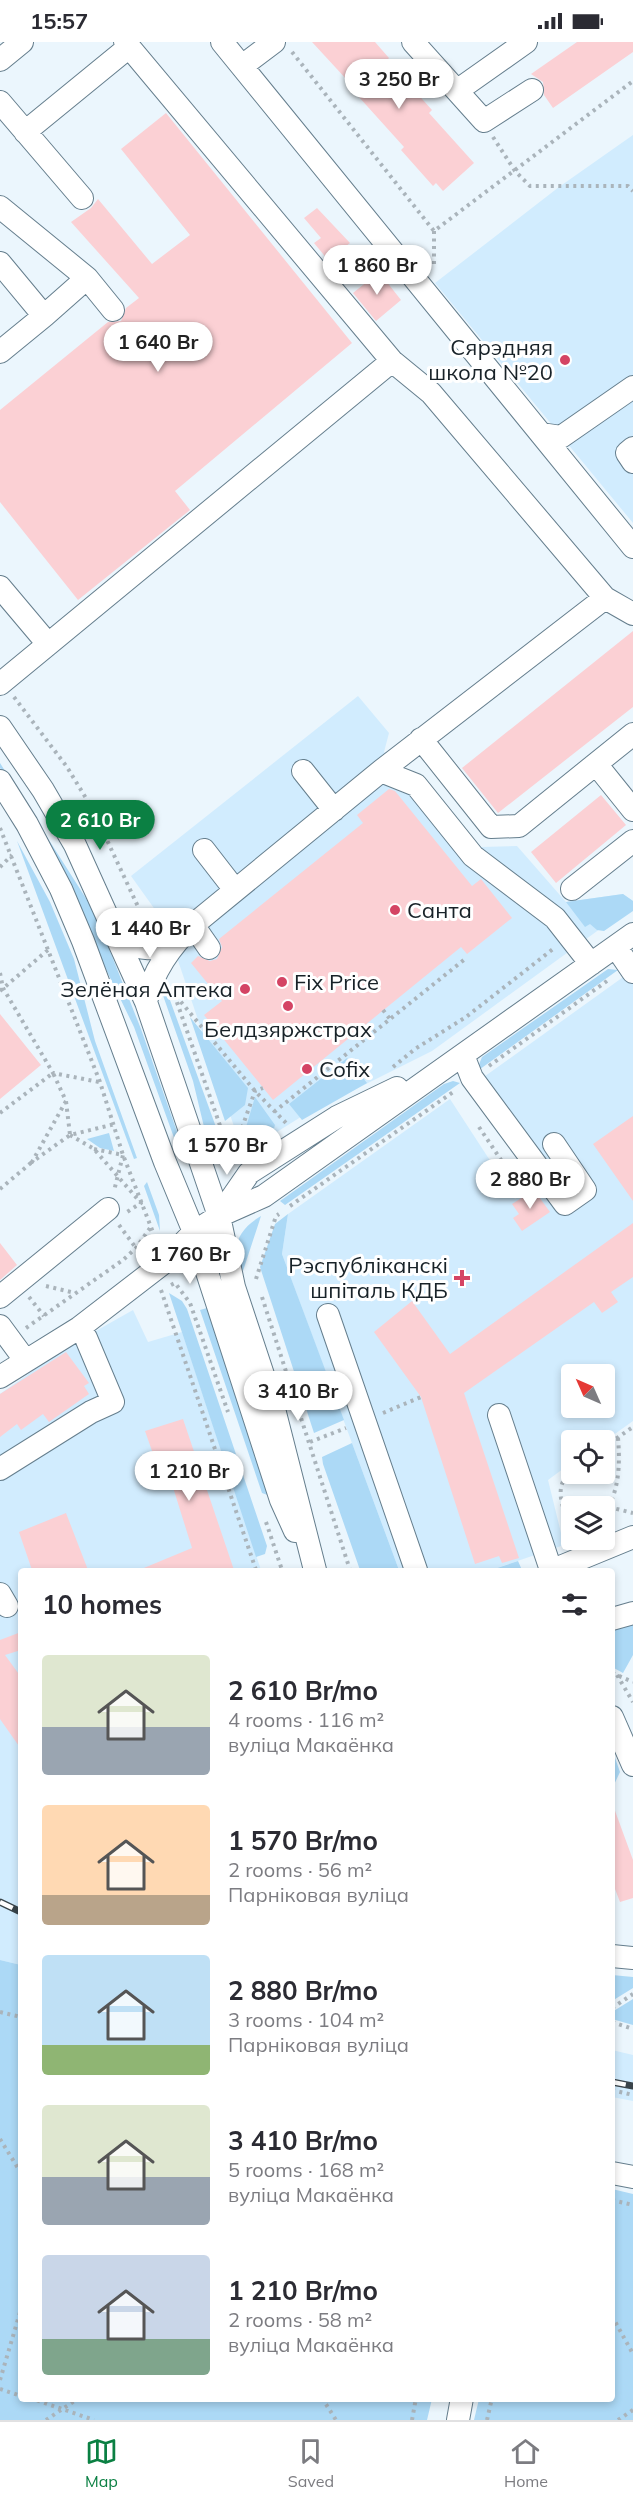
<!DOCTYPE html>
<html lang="en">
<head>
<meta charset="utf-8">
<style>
  body { margin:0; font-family:Mulish,sans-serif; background:#f7f7f7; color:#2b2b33; height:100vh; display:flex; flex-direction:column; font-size:22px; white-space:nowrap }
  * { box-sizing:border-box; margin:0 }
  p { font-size:20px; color:#7c7c81 }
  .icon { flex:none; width:33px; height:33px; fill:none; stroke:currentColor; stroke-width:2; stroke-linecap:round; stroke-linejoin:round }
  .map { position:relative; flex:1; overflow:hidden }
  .sheet { position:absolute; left:18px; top:1526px; width:597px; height:834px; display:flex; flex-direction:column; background:#fff; border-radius:6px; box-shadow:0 3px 9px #0003 }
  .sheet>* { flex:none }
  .needle { width:39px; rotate:315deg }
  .tools { position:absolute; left:561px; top:1322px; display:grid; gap:12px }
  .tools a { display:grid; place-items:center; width:54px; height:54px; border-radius:6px; background:#fff; box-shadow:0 3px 9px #0003; font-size:30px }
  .price { position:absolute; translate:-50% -51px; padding:0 14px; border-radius:21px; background:#fff; color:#222; font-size:20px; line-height:39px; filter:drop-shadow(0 2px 3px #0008) }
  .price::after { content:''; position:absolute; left:50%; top:36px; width:18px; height:14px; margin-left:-9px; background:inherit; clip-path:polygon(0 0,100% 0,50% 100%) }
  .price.current { background:#0b8043; color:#fff }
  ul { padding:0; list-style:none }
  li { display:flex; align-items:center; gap:18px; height:150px; padding:0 24px }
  li span { display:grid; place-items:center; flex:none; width:168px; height:120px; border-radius:6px; color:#555 }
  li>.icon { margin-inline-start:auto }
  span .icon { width:72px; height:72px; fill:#fffc; stroke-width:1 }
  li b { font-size:26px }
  h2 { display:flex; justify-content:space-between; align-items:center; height:72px; padding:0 24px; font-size:26px }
  .status { display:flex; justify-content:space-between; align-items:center; height:42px; padding:0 30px; background:#fff; direction:ltr }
  .status svg { height:16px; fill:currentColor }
  .menu { display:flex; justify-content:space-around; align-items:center; height:84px; border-top:2px solid #e1e1e2; background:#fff; font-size:16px; color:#7c7c81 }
  .menu a { display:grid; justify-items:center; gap:3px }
  .menu .current { color:#0b8043 }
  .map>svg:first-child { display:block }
  .built { fill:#d1ecfe; fill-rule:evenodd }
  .green { fill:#acd9f6 }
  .building { fill:#fbd0d4 }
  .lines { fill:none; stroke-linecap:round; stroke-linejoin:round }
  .minor-casing { stroke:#657e8d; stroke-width:24 }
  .path { stroke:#aab4bb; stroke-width:4; stroke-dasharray:3 4.5; stroke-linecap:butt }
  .minor { stroke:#fff; stroke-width:22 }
  .rail-casing { stroke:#39444a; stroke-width:7 }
  .rail { stroke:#fff; stroke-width:4.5; stroke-dasharray:14; stroke-linecap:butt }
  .poi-dot { fill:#d44464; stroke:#fff; stroke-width:2 }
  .labels { text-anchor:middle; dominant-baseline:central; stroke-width:6; stroke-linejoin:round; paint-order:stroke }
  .poi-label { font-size:22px; fill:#182228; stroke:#fff; text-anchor:end }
</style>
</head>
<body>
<div class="status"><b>15:57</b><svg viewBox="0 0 49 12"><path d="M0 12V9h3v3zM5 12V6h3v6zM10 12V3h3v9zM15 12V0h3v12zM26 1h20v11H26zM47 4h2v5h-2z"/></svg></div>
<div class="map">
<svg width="633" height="2378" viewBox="0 0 633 2378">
  <rect width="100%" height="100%" fill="#ebf6fd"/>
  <path class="built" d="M 633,93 L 633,481 L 435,241 L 559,145 Z
    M 358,654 L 389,691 L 384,710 L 387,713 L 392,720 L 423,736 L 480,805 L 517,804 L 566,860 L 623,852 L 633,859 L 633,863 L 432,1009 L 304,1073 L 243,1111 L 166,883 L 131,834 Z
    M 633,928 L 633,1379 L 605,1399 L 572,1398 L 571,1421 L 548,1438 L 564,1503 L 491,1528 L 399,1528 L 282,1212 L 288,1172 L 450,1057 L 515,1157 L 556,1128 L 481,1037 ZM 572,1332 L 604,1332 L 604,1365 L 572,1365 Z
    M 133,1268 L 148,1300 L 182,1290 L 261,1528 L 21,1528 L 21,1923 L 0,1918 L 0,1352 L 64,1307 Z
    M 612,2008 L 633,2013 L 633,2059 L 612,2055 Z"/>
  <path class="green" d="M 0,721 L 94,869 L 141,987 L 181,1101 L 177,1104 L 134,985 L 30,771 L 0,726 Z
    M 17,799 L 50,860 L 74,917 L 95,999 L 137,1116 L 134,1117 Z
    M 623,852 L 633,859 L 633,869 L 604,889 L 597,888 L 590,882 L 585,885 L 566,860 Z
    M 608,927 L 618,928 L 476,1030 L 482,1015 Z
    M 162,936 L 216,1085 L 205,1089 L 193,1039 L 159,942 Z
    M 190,975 L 248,1046 L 245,1063 L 225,1079 Z
    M 347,1016 L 367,1041 L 302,1078 L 289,1062 Z
    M 453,1039 L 460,1041 L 285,1163 L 280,1159 L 444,1042 Z
    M 255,1055 L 275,1083 L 271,1097 L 247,1112 L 241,1102 Z
    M 109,1091 L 114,1109 L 100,1106 L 87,1097 Z
    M 147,1140 L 159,1173 L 160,1189 L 144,1144 Z
    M 288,1172 L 282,1212 L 344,1378 L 314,1391 L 260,1225 L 275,1182 Z
    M 261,1174 L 243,1229 C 229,1205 239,1187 261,1174 Z
    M 169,1251 L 182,1259 L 187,1267 L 267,1504 L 265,1512 L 256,1515 Z
    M 207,1266 L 273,1455 L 262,1451 L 200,1268 Z
    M 352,1401 L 399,1528 L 360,1528 L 323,1422 L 322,1415 Z
    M 518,1519 L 522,1528 L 491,1528 Z
    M 633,1576 L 633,1613 L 623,1631 L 612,1625 L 612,1583 Z
    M 612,1707 L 620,1730 L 612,1747 Z
    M 0,1918 L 21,1923 L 21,2356 L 432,2357 L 427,2378 L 0,2378 Z
    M 612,1933 L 633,1935 L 633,1946 L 612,1959 Z
    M 633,1957 L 633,1983 L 612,1977 L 612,1970 Z
    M 612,2147 L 633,2152 L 633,2378 L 474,2378 L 479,2357 L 612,2356 Z"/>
  <path class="building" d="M 312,0 L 375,0 L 389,16 L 387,18 L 432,68 L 429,71 L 474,121 L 443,149 L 436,141 L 433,144 L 401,108 L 404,105 L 358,54 L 360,52 Z
    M 577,0 L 633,0 L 633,10 L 553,66 L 544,53 L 543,40 L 531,32 Z
    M 166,71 L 352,301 L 175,449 L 190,468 L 78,558 L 0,460 L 0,368 L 108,280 L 121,279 L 126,266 L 139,256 L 71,180 L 91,166 L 98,157 L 152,222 L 190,193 L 121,107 Z
    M 317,166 L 350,201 L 328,218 L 314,201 L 321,196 L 304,176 Z
    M 379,230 L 401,258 L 376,279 L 353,251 Z
    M 633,589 L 633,665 L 498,771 L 462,726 Z
    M 389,747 L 395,749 L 472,844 L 481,837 L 512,876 L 467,912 L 461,905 L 273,1058 L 204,973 L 222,959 L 191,921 L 198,914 L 210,919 L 217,917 L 222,905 L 219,897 L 363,781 L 357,773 Z
    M 601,753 L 626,783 L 556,841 L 531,810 Z
    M 0,972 L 41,1023 L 0,1057 Z
    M 633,1074 L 633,1159 L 593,1102 Z
    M 534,1148 L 550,1170 L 522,1189 L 513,1176 L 519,1172 L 512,1162 Z
    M 633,1181 L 633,1235 L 611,1250 L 618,1260 L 602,1271 L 594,1260 L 464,1351 L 519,1516 L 502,1521 L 499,1514 L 475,1522 L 421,1355 L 374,1290 L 412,1259 L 450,1312 Z
    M 0,1201 L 17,1223 L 0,1238 Z
    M 66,1310 L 89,1341 L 84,1344 L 89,1352 L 49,1380 L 43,1372 L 21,1388 L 17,1382 L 0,1395 L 0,1352 Z
    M 183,1377 L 234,1528 L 139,1528 L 192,1506 L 166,1423 L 158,1426 L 145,1389 Z
    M 66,1471 L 88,1528 L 32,1528 L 19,1490 Z
    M 21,1590 L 21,1608 L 5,1613 L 21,1635 L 21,1707 L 0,1677 L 0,1598 Z
    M 612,1766 L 614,1766 L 633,1818 L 633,1856 L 620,1860 L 615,1847 L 612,1848 Z"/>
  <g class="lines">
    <defs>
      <path id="minor" d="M 125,0 L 392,319 L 431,351 L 605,556 L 633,572
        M 222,0 L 633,505
        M 413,0 L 484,79 L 532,48
        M 0,18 L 22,0
        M 242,24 L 274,0
        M 458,48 L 526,0
        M 0,60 L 82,156
        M 25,90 L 129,5
        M 0,165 L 87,236 L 113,268
        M 0,221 L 44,274 L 0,310
        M 44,274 L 87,236
        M 541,392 L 561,395 L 633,345
        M 633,406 L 627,411 L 633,420
        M 0,545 L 48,602
        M 0,642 L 392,319
        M 0,685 L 43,748 L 75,803 L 146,960 L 219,1174 L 234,1245 L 273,1363 L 315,1528
        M 421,697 L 491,785 L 519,784 L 633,692
        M 596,722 L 633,768
        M 303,729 L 334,768
        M 381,729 L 416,743 L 473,814 L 555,876 L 591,922
        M 0,739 L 27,782 L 61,847 L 83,899 L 165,1120 L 194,1190 L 281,1458 L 295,1489
        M 204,808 L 235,848
        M 572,847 L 633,799
        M 193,883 L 209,906
        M 116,890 C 141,911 150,910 179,896
        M 616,905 L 633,930
        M 146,960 C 152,931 171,903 193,883 L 381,729 L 605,556
        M 463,1013 L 472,1036 L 565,1162 L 585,1148 L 554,1102
        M 220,1173 L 249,1131 L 337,1075 L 397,1046
        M 0,1255 L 108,1167
        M 328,1273 L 416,1528
        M 0,1284 L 25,1318
        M 0,1335 L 79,1286 L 166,1219 L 194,1190 L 219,1174 L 264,1154 L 633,892
        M 499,1373 L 551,1528
        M 0,1427 L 91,1370 L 113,1360 L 86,1296 L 79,1286
        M 553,1528 L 633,1495
        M 0,1552 L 7,1564
        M 612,1577 L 633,1571
        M 612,1675 L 633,1723
        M 612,1914 L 633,1916
        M 612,2131 L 633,2135
        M 458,2378 L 462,2356"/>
    </defs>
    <use href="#minor" class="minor-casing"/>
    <path class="path" d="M 292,10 L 434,189 L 633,39
      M 493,95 L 515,129 L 530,144 L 628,144 L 633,149
      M 434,189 L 434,226
      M 14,655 L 67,725 L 92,766 L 148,886
      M 0,786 L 100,1040 L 123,1113 L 156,1198
      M 0,825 L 12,813
      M 0,931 L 3,946 L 53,1031 L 99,1040
      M 172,946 L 231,1115 L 236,1117
      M 0,949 L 49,907
      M 176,954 L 255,1049 L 287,1082
      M 383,968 L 390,977
      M 489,1024 L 607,939
      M 393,1025 L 415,1007 L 466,975 L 553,907
      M 66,1059 L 32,1120 L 70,1093 L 115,1082
      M 274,1070 L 465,917
      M 0,1071 L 53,1031 L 66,1059 L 70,1093
      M 479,1085 L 525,1154
      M 70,1093 L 94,1107 L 141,1161 L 127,1170
      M 94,1107 L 123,1113 L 114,1149
      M 232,1114 L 255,1049 L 263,1046
      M 0,1147 L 32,1120
      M 290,1164 L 456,1048
      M 119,1183 L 136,1206
      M 256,1237 L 276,1174 L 279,1172
      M 171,1243 L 175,1241 L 190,1261 L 228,1370
      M 46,1244 L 75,1251
      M 161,1248 L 256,1528
      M 29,1255 L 44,1274
      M 262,1255 L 350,1528
      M 26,1286 L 123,1218 L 136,1206 L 150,1186
      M 383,1371 L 421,1355
      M 310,1400 L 346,1386
      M 604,1405 L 633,1385
      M 572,1428 C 551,1446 564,1467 572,1489
      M 609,1465 L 633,1471
      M 604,1471 C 620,1450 620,1420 618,1396
      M 266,1480 L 282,1528
      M 612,1631 L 633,1640
      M 617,1633 L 633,1660
      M 612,1966 L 633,1952
      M 0,1970 L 21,1975
      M 612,1980 L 633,1987
      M 612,2048 L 633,2053
      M 0,2097 L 21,2131
      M 612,2158 L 633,2163
      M 612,2274 L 633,2312
      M 0,2338 L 21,2267
      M 0,2347 L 21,2354
      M 30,2356 L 94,2378
      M 322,2356 L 336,2378
      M 46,2378 L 79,2356
      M 412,2378 L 416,2356
      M 487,2378 L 492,2356
      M 618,2378 L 633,2368"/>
    <use href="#minor" class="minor"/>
    <defs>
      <path id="rail" d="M 0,1860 L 21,1870
        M 612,2040 L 633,2044"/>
    </defs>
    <use href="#rail" class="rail-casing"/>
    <use href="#rail" class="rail"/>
  </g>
  <g class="poi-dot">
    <circle cx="565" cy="318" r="6"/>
    <circle cx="395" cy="868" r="6"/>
    <circle cx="282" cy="940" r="6"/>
    <circle cx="245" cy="947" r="6"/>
    <circle cx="288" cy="964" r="6"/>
    <circle cx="307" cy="1027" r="6"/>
    <path d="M459 1227h6v6h6v6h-6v6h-6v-6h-6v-6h6z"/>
  </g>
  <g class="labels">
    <g class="poi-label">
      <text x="553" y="305">Сярэдняя<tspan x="553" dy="25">школа №20</tspan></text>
      <text x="407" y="868" text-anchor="start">Санта</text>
      <text x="294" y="940" text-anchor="start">Fix Price</text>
      <text x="233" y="947">Зелёная Аптека</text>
      <text x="288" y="987" text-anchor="middle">Белдзяржстрах</text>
      <text x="319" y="1027" text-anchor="start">Cofix</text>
      <text x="448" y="1223">Рэспубліканскі<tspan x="448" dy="25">шпіталь КДБ</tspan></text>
    </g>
  </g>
</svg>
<div class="tools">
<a><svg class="needle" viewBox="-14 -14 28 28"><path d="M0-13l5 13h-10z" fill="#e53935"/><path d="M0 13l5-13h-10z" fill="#7c7c81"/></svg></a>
<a><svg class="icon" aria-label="locate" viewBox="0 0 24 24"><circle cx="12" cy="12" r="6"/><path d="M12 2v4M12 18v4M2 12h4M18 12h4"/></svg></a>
<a><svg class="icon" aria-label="layers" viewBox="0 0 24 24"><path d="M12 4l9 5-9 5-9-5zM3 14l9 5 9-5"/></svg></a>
</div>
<b class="price" style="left:399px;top:68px">3 250 Br</b>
<b class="price" style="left:377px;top:254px">1 860 Br</b>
<b class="price" style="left:158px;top:331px">1 640 Br</b>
<b class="price current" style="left:100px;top:809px">2 610 Br</b>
<b class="price" style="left:150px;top:917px">1 440 Br</b>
<b class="price" style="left:227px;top:1134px">1 570 Br</b>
<b class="price" style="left:530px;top:1168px">2 880 Br</b>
<b class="price" style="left:190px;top:1243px">1 760 Br</b>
<b class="price" style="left:298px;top:1380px">3 410 Br</b>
<b class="price" style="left:189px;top:1460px">1 210 Br</b>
<section class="sheet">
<h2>10 homes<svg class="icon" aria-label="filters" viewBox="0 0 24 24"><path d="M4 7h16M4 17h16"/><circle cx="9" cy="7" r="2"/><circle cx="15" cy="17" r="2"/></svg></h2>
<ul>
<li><span style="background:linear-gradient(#dfe7d0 60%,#9aa5b1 0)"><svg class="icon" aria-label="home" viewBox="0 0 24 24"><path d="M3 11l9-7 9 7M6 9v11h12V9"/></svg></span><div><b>2 610 Br/mo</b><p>4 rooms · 116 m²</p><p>вуліца Макаёнка</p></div></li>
<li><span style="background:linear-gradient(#ffd9b3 75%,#b9a48a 0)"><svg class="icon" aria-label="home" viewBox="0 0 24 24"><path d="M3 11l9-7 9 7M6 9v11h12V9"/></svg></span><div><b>1 570 Br/mo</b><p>2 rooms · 56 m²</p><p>Парніковая вуліца</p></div></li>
<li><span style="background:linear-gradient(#bfe0f5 75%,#8fb573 0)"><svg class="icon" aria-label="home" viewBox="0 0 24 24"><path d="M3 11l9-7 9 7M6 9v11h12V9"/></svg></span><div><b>2 880 Br/mo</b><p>3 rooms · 104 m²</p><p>Парніковая вуліца</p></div></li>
<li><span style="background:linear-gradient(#dfe7d0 60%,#9aa5b1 0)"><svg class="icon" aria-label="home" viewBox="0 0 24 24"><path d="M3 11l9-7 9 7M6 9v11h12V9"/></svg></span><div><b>3 410 Br/mo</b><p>5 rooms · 168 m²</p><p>вуліца Макаёнка</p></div></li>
<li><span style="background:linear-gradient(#c9d6e8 70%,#7fa58c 0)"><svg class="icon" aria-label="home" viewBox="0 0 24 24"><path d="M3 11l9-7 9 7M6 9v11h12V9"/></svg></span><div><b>1 210 Br/mo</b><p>2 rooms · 58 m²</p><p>вуліца Макаёнка</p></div></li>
</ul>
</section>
</div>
<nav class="menu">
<a class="current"><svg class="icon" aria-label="map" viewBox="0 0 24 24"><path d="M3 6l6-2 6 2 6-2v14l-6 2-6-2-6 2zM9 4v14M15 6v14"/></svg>Map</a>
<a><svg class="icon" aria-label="saved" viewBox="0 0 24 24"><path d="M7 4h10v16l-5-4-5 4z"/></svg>Saved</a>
<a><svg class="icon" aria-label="home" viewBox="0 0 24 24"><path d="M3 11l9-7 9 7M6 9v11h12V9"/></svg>Home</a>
</nav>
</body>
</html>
